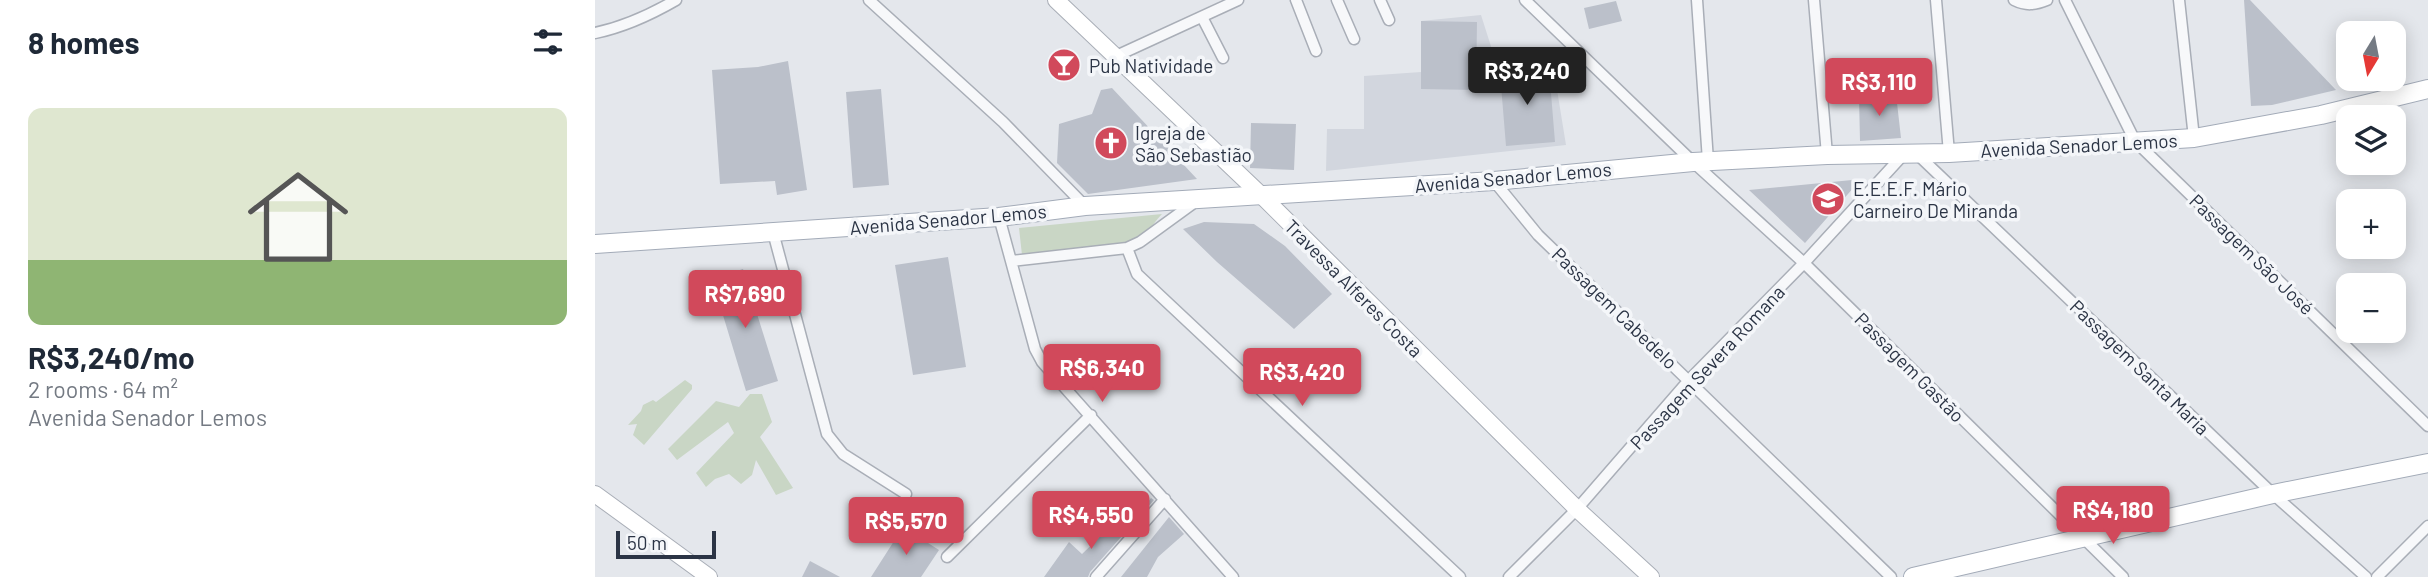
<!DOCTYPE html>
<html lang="en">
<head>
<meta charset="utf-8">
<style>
  body { margin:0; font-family:Barlow,sans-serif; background:#f2f2f3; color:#1f2937; height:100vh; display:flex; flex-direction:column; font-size:26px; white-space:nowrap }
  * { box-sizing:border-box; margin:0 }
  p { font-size:23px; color:#747a83 }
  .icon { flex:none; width:38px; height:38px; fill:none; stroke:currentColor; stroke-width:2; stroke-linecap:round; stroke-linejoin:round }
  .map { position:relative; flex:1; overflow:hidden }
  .details { display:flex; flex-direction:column; background:#fff; width:595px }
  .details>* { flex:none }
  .needle { width:46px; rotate:190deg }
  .tools { position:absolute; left:1741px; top:21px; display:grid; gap:14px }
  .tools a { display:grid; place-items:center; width:70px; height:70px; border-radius:14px; background:#fff; box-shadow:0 4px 18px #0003; font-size:35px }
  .scale { position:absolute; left:21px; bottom:18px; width:100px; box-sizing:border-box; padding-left:7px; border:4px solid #2b3445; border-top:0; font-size:19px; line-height:24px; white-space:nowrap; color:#2b3445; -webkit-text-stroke:5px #f4f6f9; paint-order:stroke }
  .price { position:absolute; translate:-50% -60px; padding:0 16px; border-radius:7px; background:#d1495b; color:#fff; font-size:23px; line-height:46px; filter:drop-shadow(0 2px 4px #0008) }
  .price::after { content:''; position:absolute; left:50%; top:42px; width:21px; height:16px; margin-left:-10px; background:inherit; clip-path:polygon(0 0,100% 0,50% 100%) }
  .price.on { background:#222; color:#fff }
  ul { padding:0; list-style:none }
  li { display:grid; align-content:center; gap:14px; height:371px; padding:0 28px }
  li+li { border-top:2px solid #e0e1e3 }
  li span { display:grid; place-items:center; height:217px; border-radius:14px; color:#555 }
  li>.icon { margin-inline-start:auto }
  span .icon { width:126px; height:126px; fill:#fffc; stroke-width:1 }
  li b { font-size:30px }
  h2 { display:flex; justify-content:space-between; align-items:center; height:84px; padding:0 28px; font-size:30px }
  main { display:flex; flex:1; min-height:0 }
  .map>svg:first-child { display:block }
  .built { fill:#d2d6de }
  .green { fill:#c9d6c5 }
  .building { fill:#bbc0ca }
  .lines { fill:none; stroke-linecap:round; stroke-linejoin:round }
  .street-casing { stroke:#a9aeb7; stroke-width:13 }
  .secondary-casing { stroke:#a9aeb7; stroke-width:18 }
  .primary-casing { stroke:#a3abb8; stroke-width:20 }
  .street { stroke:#f7f8fa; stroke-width:10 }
  .secondary { stroke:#fff; stroke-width:16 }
  .primary { stroke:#fff; stroke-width:18 }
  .labels { text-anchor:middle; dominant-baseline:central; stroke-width:7; stroke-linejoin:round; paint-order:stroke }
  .poi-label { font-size:19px; fill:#2b3445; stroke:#f4f6f9; text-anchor:start }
  .street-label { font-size:19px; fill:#2b3445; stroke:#f4f6f9 }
</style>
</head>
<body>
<main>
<section class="details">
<h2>8 homes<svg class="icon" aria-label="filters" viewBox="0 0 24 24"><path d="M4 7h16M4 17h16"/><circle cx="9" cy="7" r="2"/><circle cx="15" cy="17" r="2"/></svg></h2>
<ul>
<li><span style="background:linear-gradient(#dfe7d0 70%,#8fb573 0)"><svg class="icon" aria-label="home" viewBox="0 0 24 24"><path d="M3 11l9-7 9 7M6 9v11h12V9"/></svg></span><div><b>R$3,240/mo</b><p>2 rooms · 64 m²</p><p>Avenida Senador Lemos</p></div></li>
</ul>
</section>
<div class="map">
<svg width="1833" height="577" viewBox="0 0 1833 577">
  <rect width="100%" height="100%" fill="#e4e7ec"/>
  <path class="built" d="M 886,15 L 901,62 L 957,59 L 971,145 L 731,171 L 732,129 L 769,129 L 769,76 L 826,72 L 826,21 Z"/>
  <path class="green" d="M 567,214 C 561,220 555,230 548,235 C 522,251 458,252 427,255 L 424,228 Z
    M 90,380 L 97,385 L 97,389 L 49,445 L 38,435 L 42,424 L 33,425 L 46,411 L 48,405 L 58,400 L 61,402 Z
    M 155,394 L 167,394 L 177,422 L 165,437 L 198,488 L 181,495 L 161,460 L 157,475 L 146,484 L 134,474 L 120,479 L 111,487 L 101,473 L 139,433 L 133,422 L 82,460 L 73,449 L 121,401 L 144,407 Z"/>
  <path class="building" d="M 1649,0 L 1655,0 L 1741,90 L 1677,105 L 1656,106 Z
    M 1021,1 L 1027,21 L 994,29 L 989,8 Z
    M 826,21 L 882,22 L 881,90 L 826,89 Z
    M 193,61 L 212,190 L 182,195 L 180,181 L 125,184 L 117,70 L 163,67 Z
    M 954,69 L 960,142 L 911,146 L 905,73 Z
    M 517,88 L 602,179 L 493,194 L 462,163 L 464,124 L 497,114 L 506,90 Z
    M 286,89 L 294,185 L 258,188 L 251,92 Z
    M 1301,94 L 1306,138 L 1265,141 L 1264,97 Z
    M 656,123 L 701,124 L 699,170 L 655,168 Z
    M 1257,180 L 1260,186 L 1210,243 L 1154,190 Z
    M 609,222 L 659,224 L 690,246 L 737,294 L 699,329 L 622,262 L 588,229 Z
    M 353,257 L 371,367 L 318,375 L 300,265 Z
    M 148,269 L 183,381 L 151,391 L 117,279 Z
    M 556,498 L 559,500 L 495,572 L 493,577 L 449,577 L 474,542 L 487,554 L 514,528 L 516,529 L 529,513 L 537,521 Z
    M 574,517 L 589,534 L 563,557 L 552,577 L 526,577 Z
    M 308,527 L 344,550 L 326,577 L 276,577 Z
    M 215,561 L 245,577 L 207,577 Z"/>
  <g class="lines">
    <defs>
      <path id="street" d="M 274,0 L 408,122 L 490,206
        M 701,0 L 721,51
        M 742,0 L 759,39
        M 785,0 L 794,20
        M 930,0 L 1098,162 L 1209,263 L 1528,577
        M 1102,0 L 1113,161
        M 1219,0 L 1232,155
        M 1341,0 L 1354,153
        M 1419,0 C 1431,6 1440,5 1452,0
        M 1470,0 L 1540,141 L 1833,426
        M 1584,0 L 1599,138
        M 607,17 L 628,58
        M 0,33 C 29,27 55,15 81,0
        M 519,57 L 643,0
        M 1322,154 L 1678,494 L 1771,577
        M 899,181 L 943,235 L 1296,577
        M 404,217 L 440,349 L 447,362 L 638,577
        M 178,232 L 232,434 L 248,454 L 311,494
        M 532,248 L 542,274 L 865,577
        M 416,261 L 532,248 L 545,242 L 600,202
        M 352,557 L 496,415
        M 501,577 L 570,499
        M 914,577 L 982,509 L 1094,380 L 1209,263 L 1308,155
        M 1782,577 L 1833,526"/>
      <path id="secondary" d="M 461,0 L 665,194 L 982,509 L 1056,577
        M 0,494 L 114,577"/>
      <path id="primary" d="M 0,244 L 404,217 L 490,206 L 899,181 L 1098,162 L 1232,155 L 1354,153 L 1599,138 L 1726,115 L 1833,89
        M 1318,577 L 1678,494 L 1833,463"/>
    </defs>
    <use href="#street" class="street-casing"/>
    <use href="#secondary" class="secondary-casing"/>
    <use href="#primary" class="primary-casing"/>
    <use href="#street" class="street"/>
    <use href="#secondary" class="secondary"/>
    <use href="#primary" class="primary"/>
  </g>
  <defs>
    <symbol id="bar-disc" viewBox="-11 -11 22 22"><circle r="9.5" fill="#d1495b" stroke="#f4f6f9"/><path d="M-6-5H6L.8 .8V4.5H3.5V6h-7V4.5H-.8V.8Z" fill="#fff"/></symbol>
    <symbol id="church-disc" viewBox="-11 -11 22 22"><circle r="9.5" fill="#d1495b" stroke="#f4f6f9"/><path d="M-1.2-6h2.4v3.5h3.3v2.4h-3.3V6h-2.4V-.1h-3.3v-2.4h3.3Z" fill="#fff"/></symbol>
    <symbol id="school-disc" viewBox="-11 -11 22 22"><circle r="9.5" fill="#d1495b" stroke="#f4f6f9"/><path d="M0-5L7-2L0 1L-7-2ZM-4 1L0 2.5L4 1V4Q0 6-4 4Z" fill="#fff"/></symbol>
  </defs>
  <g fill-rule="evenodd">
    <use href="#bar-disc" x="450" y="46" width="38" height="38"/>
    <use href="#church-disc" x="497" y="124" width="38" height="38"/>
    <use href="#school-disc" x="1214" y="180" width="38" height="38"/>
  </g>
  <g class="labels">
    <g class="poi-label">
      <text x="494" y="65">Pub Natividade</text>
      <text x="540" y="132">Igreja de<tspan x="540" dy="22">São Sebastião</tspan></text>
      <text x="1258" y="188">E.E.E.F. Mário<tspan x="1258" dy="22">Carneiro De Miranda</tspan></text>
    </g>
    <g class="street-label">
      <text transform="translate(1484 145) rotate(-3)">Avenida Senador Lemos</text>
      <text transform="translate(918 177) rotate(-5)">Avenida Senador Lemos</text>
      <text transform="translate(353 219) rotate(-5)">Avenida Senador Lemos</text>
      <text transform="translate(1657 254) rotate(44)">Passagem São José</text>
      <text transform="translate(759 288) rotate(45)">Travessa Alferes Costa</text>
      <text transform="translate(1020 308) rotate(44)">Passagem Cabedelo</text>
      <text transform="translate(1112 367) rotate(-47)">Passagem Severa Romana</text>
      <text transform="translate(1315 367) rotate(45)">Passagem Gastão</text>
      <text transform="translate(1545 367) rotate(44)">Passagem Santa Maria</text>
    </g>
  </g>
</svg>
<div class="tools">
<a><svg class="needle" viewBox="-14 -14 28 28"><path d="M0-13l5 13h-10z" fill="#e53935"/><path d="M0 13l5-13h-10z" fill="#747a83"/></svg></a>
<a><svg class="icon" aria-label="layers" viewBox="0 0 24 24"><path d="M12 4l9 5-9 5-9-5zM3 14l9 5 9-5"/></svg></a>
<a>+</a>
<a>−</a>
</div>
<div class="scale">50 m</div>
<b class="price on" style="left:932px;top:107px">R$3,240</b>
<b class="price" style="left:1284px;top:118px">R$3,110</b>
<b class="price" style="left:150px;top:330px">R$7,690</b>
<b class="price" style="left:507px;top:404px">R$6,340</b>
<b class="price" style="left:707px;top:408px">R$3,420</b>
<b class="price" style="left:1518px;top:546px">R$4,180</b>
<b class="price" style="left:496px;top:551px">R$4,550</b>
<b class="price" style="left:311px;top:557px">R$5,570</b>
</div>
</main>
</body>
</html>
